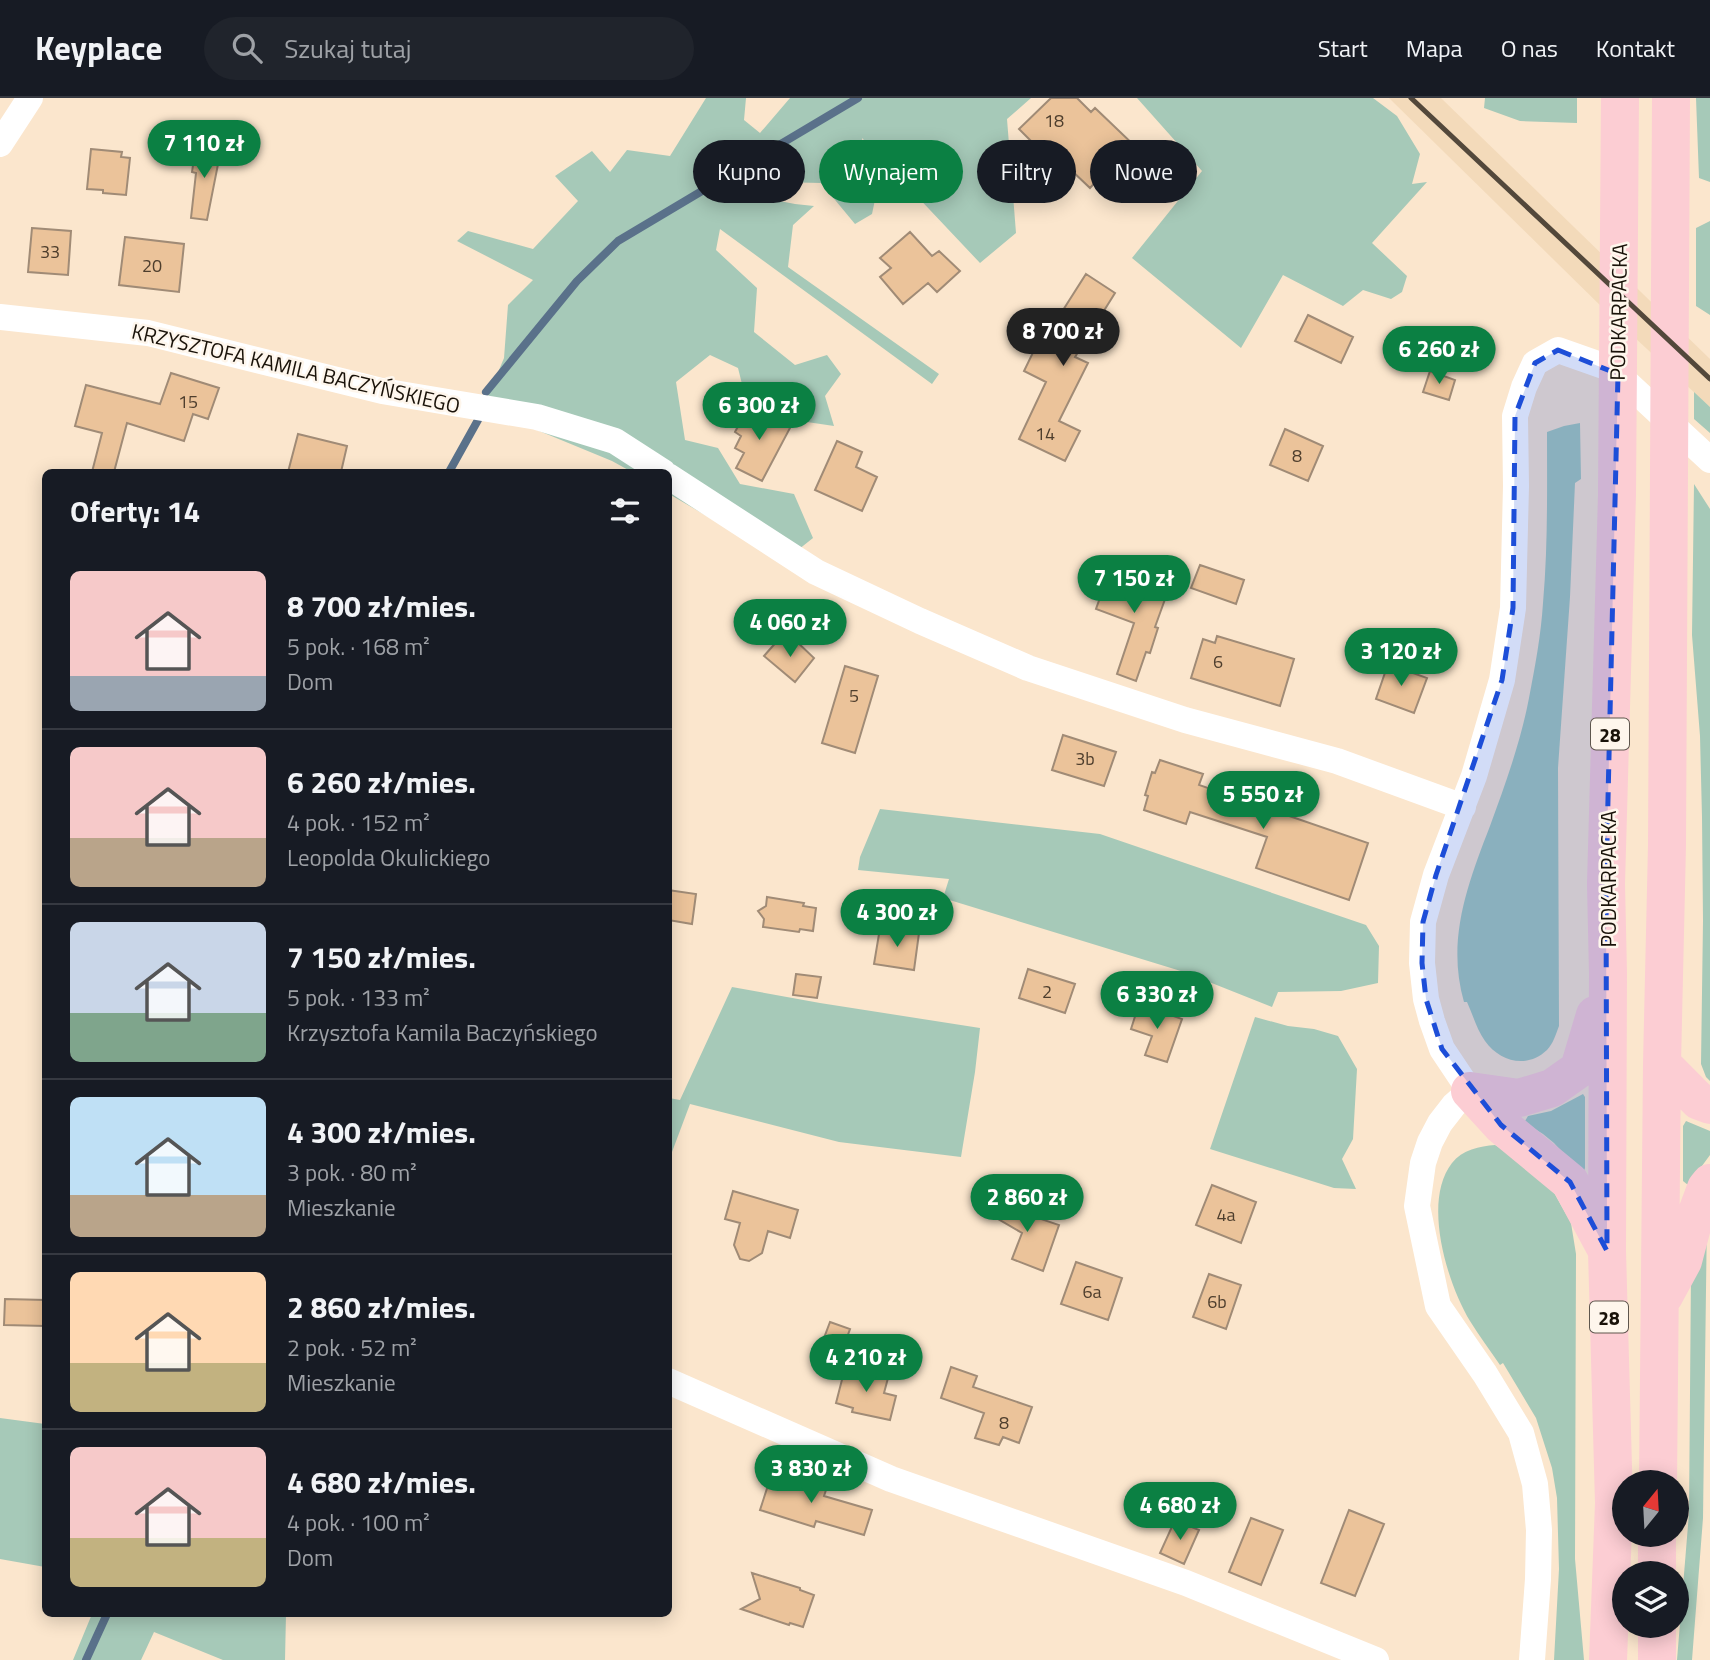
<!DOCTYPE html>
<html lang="pl">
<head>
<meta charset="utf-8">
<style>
  body { margin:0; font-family:"Titillium Web",sans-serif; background:#20242c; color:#f1f3f6; height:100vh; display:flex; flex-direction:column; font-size:26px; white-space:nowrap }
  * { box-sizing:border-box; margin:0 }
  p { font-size:23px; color:#9ea1a6 }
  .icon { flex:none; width:38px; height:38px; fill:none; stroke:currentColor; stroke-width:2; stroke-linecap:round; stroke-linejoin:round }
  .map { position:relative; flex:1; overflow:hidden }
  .details { position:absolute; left:42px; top:371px; width:630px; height:1148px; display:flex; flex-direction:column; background:#171b24; border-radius:10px; box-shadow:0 4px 18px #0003 }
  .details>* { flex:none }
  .banner { position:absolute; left:693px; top:42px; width:665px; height:63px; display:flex; gap:14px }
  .needle { width:46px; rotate:18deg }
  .buttons { position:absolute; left:1612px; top:1372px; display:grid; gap:14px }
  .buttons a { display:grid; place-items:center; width:77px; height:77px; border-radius:50%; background:#171b24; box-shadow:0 4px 18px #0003; font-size:35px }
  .price { position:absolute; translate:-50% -60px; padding:0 16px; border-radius:24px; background:#0b8043; color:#fff; font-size:23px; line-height:46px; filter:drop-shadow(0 2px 4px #0008) }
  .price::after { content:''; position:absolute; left:50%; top:42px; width:21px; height:16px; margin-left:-10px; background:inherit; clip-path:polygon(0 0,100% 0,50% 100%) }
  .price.on { background:#222; color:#fff }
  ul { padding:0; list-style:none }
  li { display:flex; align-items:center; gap:21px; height:175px; padding:0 28px }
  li+li { border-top:2px solid #363941 }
  li span { display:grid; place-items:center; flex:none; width:196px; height:140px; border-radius:10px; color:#555 }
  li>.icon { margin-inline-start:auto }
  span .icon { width:84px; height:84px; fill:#fffc; stroke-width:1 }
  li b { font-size:30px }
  h2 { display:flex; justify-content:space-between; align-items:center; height:84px; padding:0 28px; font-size:30px }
  .pill { padding:0 24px; border-radius:32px; background:#171b24; box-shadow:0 4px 18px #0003; font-size:24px; line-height:63px }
  .pill.on { background:#0b8043; color:#fff }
  header { display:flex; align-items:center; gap:42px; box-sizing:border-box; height:98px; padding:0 35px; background:#171b24; border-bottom:2px solid #363941 }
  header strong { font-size:33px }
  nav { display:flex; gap:38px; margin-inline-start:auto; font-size:24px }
  .search { width:490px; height:63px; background:#20242c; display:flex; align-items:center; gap:18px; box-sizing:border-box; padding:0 24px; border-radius:38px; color:#9ea1a6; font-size:26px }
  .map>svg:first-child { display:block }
  .built { fill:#f3daba }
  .green { fill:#a6c9b8 }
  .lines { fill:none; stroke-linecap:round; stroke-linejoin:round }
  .stream { stroke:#5a718a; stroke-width:8 }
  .building { fill:#ebc39a; stroke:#a08b76; stroke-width:2 }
  .minor { stroke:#fff; stroke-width:26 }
  .primary { stroke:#fccdd3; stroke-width:38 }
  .rail { stroke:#53483b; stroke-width:5 }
  .marked { fill:#1d4ed8; fill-opacity:0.2; stroke:#1d4ed8; stroke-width:5; stroke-dasharray:14 9; stroke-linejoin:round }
  .labels { text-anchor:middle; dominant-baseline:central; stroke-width:5; stroke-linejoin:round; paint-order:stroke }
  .number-label { font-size:18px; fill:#4e3e2d }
  .shield { fill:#fef6ec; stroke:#5e564d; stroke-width:2 }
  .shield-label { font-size:19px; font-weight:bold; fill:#191209 }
  .street-label { font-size:21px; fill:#191209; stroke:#fef6ec }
</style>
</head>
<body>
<header>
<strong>Keyplace</strong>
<div class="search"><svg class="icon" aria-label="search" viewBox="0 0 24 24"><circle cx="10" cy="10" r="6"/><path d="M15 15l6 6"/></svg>Szukaj tutaj</div>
<nav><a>Start</a><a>Mapa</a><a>O nas</a><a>Kontakt</a></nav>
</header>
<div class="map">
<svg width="1710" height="1562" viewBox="0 0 1710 1562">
  <rect width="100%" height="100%" fill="#fbe6cd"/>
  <path class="built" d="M 1389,0 L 1441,0 L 1710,261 L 1710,309 L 1609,216 Z"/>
  <path class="green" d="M 706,0 L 746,0 L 744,22 L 760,35 L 790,0 L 1031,0 L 1007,21 L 1016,135 L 980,165 L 862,40 L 868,75 L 876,97 L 872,116 L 855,126 L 821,85 L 777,84 L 741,61 L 739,95 L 795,106 L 814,108 L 793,127 L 788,169 L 939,276 L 932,286 L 720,131 L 716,152 L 757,190 L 754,234 L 795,267 L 827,257 L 841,276 L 825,298 L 834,328 L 807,324 L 743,290 L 738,270 L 710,257 L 676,284 L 685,342 L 718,350 L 740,386 L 794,396 L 813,440 L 784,463 L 669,396 L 668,374 L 632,374 L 612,363 L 532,330 L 484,308 L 504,260 L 508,207 L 533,182 L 457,143 L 468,133 L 533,151 L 578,103 L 555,78 L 592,53 L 610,74 L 627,52 L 670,58 Z
    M 1137,0 L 1373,0 L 1397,18 L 1420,56 L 1412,86 L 1427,84 L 1372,145 L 1407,178 L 1402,194 L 1391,201 L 1363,192 L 1343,208 L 1283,177 L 1241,250 L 1132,160 L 1202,73 Z
    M 1485,0 L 1577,0 L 1577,25 L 1520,23 L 1484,10 Z
    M 1696,0 L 1710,0 L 1710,84 L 1699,80 Z
    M 1710,123 L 1710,217 L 1696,208 L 1696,130 Z
    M 1694,294 L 1710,309 L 1710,335 L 1694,321 Z
    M 1580,325 L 1581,381 L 1575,385 L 1570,499 L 1558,670 L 1559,928 C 1556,936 1553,946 1547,952 C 1527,971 1500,964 1485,943 C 1477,932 1473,917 1467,904 L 1464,904 C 1446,842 1468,785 1490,728 C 1505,687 1521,643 1529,600 C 1535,569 1541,537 1543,505 C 1548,449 1547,391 1547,334 L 1564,328 Z
    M 1694,386 L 1710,411 L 1710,983 L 1706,979 L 1701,966 L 1703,823 L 1702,719 L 1700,638 L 1692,537 Z
    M 880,711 L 1100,736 L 1366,827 L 1379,848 L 1378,885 L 1341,893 L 1278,894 L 1272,909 L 1184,874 L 943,800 L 949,781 L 858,772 L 860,759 Z
    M 732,889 L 820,905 L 980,930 L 975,974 L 961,1059 L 839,1044 L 690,1006 L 669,1062 L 669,1000 L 680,1002 Z
    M 1255,919 L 1288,928 L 1314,931 L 1338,938 L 1357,971 L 1353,1041 L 1342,1061 L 1356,1091 L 1334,1090 L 1210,1051 Z
    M 1583,996 L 1585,999 L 1585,1070 L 1584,1073 L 1574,1067 L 1554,1045 L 1543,1036 L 1527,1026 L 1525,1023 L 1528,1018 L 1551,1013 Z
    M 1686,1023 L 1710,1033 L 1710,1057 L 1688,1087 L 1683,1083 L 1683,1028 Z
    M 1495,1047 L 1543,1075 L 1571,1125 L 1576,1156 L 1575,1461 L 1584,1562 L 1554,1562 L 1559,1471 L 1557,1400 L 1552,1370 L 1536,1320 L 1503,1265 L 1500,1267 C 1490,1252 1479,1238 1470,1223 C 1447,1185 1422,1103 1452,1065 C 1462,1052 1480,1048 1495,1047 Z
    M 1707,1116 L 1703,1420 L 1692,1562 L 1677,1562 L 1689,1415 L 1691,1174 Z
    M 0,1320 L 45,1326 L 45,1469 L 0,1461 Z
    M 92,1516 L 286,1516 L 285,1562 L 223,1562 L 154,1534 L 141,1562 L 73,1562 Z"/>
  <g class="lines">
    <path class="stream" d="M 486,294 L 577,183 L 618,143 L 858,0
      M 449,374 L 478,322
      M 86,1562 L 107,1516"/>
  </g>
  <path class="building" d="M 1051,0 L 1077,0 L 1091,14 L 1095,10 L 1139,52 L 1122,71 L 1114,64 L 1090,90 L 1050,52 L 1045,57 L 1019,31 Z
    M 196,47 L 221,51 L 207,122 L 191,120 L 196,75 L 192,74 Z
    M 91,51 L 122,54 L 121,59 L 130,60 L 126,97 L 103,95 L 103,92 L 87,91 Z
    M 32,130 L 71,133 L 68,177 L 28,174 Z
    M 910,134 L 932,158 L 939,153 L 960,173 L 937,194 L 928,185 L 903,206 L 880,179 L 891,170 L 880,160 Z
    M 125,139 L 184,146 L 179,194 L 119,187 Z
    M 1086,176 L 1115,195 L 1075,259 L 1088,265 L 1059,323 L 1080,333 L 1065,363 L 1019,341 L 1046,284 L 1024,273 L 1040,240 L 1044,242 Z
    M 1308,217 L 1353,239 L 1341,265 L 1295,243 Z
    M 1430,273 L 1455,282 L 1449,302 L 1423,294 Z
    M 171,275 L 219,290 L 208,321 L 193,316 L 184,343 L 127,325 L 114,374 L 92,374 L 102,335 L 75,328 L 86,287 L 160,306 Z
    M 749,308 L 790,330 L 762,383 L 736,370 L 744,355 L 735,350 L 741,338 L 735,334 Z
    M 1285,331 L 1323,348 L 1308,383 L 1270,367 Z
    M 298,336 L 347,348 L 341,374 L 288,374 Z
    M 837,343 L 862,354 L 856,369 L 877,379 L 862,413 L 815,392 Z
    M 1200,467 L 1244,482 L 1236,506 L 1191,490 Z
    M 1117,470 L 1169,490 L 1155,529 L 1158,530 L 1150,555 L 1146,554 L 1136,583 L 1117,576 L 1134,525 L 1096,511 L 1106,483 L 1112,485 Z
    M 1217,538 L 1294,561 L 1280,608 L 1191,580 L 1203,541 L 1215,545 Z
    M 779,541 L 789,549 L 795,542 L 814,560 L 795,584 L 764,558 Z
    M 1388,566 L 1427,580 L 1414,615 L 1376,601 Z
    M 845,568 L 878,578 L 855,655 L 822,645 Z
    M 1063,637 L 1116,654 L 1104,688 L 1052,672 Z
    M 1160,662 L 1203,676 L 1199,687 L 1368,745 L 1349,802 L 1256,770 L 1267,739 L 1190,714 L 1186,726 L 1144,712 L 1148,698 L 1145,697 L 1152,674 L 1155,675 Z
    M 668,792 L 696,796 L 692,826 L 668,822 Z
    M 767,799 L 804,805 L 803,808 L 816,810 L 813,833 L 800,831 L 799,834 L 763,829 L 764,821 L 758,813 L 766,808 Z
    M 880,830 L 919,835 L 914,872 L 874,866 Z
    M 1028,871 L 1075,886 L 1065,915 L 1019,900 Z
    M 796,876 L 821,879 L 817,900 L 793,897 Z
    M 1139,906 L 1182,921 L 1167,964 L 1145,957 L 1152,938 L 1131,931 Z
    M 1212,1087 L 1256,1104 L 1241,1145 L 1196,1127 Z
    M 733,1093 L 798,1112 L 790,1140 L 768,1133 L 762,1155 L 749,1163 L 740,1161 L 734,1147 L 740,1125 L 725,1121 Z
    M 985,1102 L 1059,1127 L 1043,1173 L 1012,1161 L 1022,1135 L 981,1111 Z
    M 1076,1164 L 1122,1180 L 1108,1222 L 1061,1206 Z
    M 1209,1176 L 1241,1187 L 1226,1231 L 1193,1219 Z
    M 5,1201 L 46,1202 L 46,1228 L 4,1227 Z
    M 830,1224 L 850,1231 L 841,1256 L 821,1248 Z
    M 951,1269 L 977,1278 L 973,1289 L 1032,1309 L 1019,1345 L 1003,1339 L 999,1347 L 975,1340 L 984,1315 L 941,1300 Z
    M 845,1270 L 888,1280 L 884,1295 L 896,1298 L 890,1322 L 852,1314 L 853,1310 L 836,1305 Z
    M 773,1372 L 827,1389 L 824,1398 L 872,1412 L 864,1437 L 816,1423 L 814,1429 L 760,1412 Z
    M 1349,1412 L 1384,1426 L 1355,1498 L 1321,1485 Z
    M 1251,1420 L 1283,1432 L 1261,1487 L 1229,1474 Z
    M 1175,1422 L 1199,1432 L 1184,1466 L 1160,1455 Z
    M 752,1475 L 800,1490 L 800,1492 L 814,1497 L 803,1529 L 790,1525 L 789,1527 L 741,1511 L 760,1501 Z"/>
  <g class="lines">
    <path class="minor" d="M 0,46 L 30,0
      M 0,219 L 148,235 L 382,293 L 537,319 L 615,343 L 663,374
      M 668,378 L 816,474 L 920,523 L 1028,570 L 1185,622 L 1337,663 L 1463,709
      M 668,1283 L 891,1381 L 1186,1485 L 1376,1562
      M 1532,1562 L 1538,1481 L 1539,1432 L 1535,1386 L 1521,1335 L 1485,1276 L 1438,1208 L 1417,1108 L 1423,1065 L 1430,1044 L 1440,1025 L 1454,1007 L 1470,993 L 1442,951 L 1432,923 L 1426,901 L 1422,865 L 1423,824 L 1436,777 L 1474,678 L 1502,582 L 1513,510 L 1516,388 L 1515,318 L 1524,289 L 1535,265 L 1558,252 L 1612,271 L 1710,362"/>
    <path class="primary" d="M 1662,966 L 1699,1003 L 1710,1007
      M 1470,993 L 1519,1000 L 1552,990 L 1579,971 L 1595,917
      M 1470,993 L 1501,1027 L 1570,1084 L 1606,1151
      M 1664,1198 L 1683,1163 L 1693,1125 L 1706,1090 L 1710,1085
      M 1658,1384 L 1662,966 L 1667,747 L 1671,0
      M 1657,1475 L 1657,1437
      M 1608,1562 L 1614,1405 L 1607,1153 L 1608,875 L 1606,786 L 1617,397 L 1620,0
      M 1657,1562 L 1657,1528"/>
    <path class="rail" d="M 1411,0 L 1710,281"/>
  </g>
  <path class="marked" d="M 1558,252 L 1618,276 L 1606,786 L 1607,1153 L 1570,1084 L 1501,1027 L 1442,951 L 1426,901 L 1422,865 L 1423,824 L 1436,777 L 1502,582 L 1513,510 L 1515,318 L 1535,265 Z"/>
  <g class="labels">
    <g class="number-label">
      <text x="1054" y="22">18</text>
      <text x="50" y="153">33</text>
      <text x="152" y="167">20</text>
      <text x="188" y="303">15</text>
      <text x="1045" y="335">14</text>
      <text x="1297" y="357">8</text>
      <text x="1218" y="563">6</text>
      <text x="854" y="597">5</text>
      <text x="1085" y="660">3b</text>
      <text x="1047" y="893">2</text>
      <text x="1226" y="1116">4a</text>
      <text x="1092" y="1193">6a</text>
      <text x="1217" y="1203">6b</text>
      <text x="1004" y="1324">8</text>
    </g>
    <g class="shield">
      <rect x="1591" y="620.5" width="38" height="31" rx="5"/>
      <rect x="1590" y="1203.5" width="38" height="31" rx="5"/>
    </g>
    <g class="shield-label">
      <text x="1610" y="636">28</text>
      <text x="1609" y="1219">28</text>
    </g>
    <g class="street-label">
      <text transform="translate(1618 214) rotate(-89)">PODKARPACKA</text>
      <text transform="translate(296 270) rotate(13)">KRZYSZTOFA KAMILA BACZYŃSKIEGO</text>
      <text transform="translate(1608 781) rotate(-90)">PODKARPACKA</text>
    </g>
  </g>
</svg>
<div class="buttons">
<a><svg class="needle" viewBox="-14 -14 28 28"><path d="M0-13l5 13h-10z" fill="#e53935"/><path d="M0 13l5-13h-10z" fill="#9ea1a6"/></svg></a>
<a><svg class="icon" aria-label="layers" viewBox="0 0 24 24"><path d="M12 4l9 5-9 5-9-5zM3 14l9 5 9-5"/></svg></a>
</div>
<b class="price" style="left:204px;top:82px">7 110 zł</b>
<b class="price on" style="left:1063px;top:270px">8 700 zł</b>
<b class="price" style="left:1439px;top:288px">6 260 zł</b>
<b class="price" style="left:759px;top:344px">6 300 zł</b>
<b class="price" style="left:1134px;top:517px">7 150 zł</b>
<b class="price" style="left:790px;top:561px">4 060 zł</b>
<b class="price" style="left:1401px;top:590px">3 120 zł</b>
<b class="price" style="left:1263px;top:733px">5 550 zł</b>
<b class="price" style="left:897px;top:851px">4 300 zł</b>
<b class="price" style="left:1157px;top:933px">6 330 zł</b>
<b class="price" style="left:1027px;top:1136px">2 860 zł</b>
<b class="price" style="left:866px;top:1296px">4 210 zł</b>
<b class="price" style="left:811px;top:1407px">3 830 zł</b>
<b class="price" style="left:1180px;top:1444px">4 680 zł</b>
<div class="banner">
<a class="pill">Kupno</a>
<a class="pill on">Wynajem</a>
<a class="pill">Filtry</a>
<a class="pill">Nowe</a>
</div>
<section class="details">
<h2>Oferty: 14<svg class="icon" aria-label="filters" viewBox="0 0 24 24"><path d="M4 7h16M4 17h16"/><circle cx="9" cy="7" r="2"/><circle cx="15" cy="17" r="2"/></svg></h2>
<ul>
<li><span style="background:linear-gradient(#f6c9c9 75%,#9aa5b1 0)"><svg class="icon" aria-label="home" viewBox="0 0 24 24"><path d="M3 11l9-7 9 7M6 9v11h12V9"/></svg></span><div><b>8 700 zł/mies.</b><p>5 pok. · 168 m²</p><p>Dom</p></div></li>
<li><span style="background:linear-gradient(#f6c9c9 65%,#b9a48a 0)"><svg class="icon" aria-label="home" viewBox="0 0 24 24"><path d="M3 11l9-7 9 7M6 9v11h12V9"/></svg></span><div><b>6 260 zł/mies.</b><p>4 pok. · 152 m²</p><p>Leopolda Okulickiego</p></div></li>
<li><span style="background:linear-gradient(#c9d6e8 65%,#7fa58c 0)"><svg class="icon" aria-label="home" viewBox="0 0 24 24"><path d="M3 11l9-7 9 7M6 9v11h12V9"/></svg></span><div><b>7 150 zł/mies.</b><p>5 pok. · 133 m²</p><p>Krzysztofa Kamila Baczyńskiego</p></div></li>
<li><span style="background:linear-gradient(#bfe0f5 70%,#b9a48a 0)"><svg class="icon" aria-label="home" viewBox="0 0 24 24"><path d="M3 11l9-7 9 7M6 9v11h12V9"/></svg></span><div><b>4 300 zł/mies.</b><p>3 pok. · 80 m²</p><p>Mieszkanie</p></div></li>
<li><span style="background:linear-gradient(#ffd9b3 65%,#c2b280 0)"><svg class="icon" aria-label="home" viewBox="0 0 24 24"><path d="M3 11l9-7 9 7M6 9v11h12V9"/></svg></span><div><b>2 860 zł/mies.</b><p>2 pok. · 52 m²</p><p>Mieszkanie</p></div></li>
<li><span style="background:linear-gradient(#f6c9c9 65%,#c2b280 0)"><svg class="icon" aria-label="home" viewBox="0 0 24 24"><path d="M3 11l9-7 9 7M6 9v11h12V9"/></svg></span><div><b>4 680 zł/mies.</b><p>4 pok. · 100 m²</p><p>Dom</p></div></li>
</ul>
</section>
</div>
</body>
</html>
